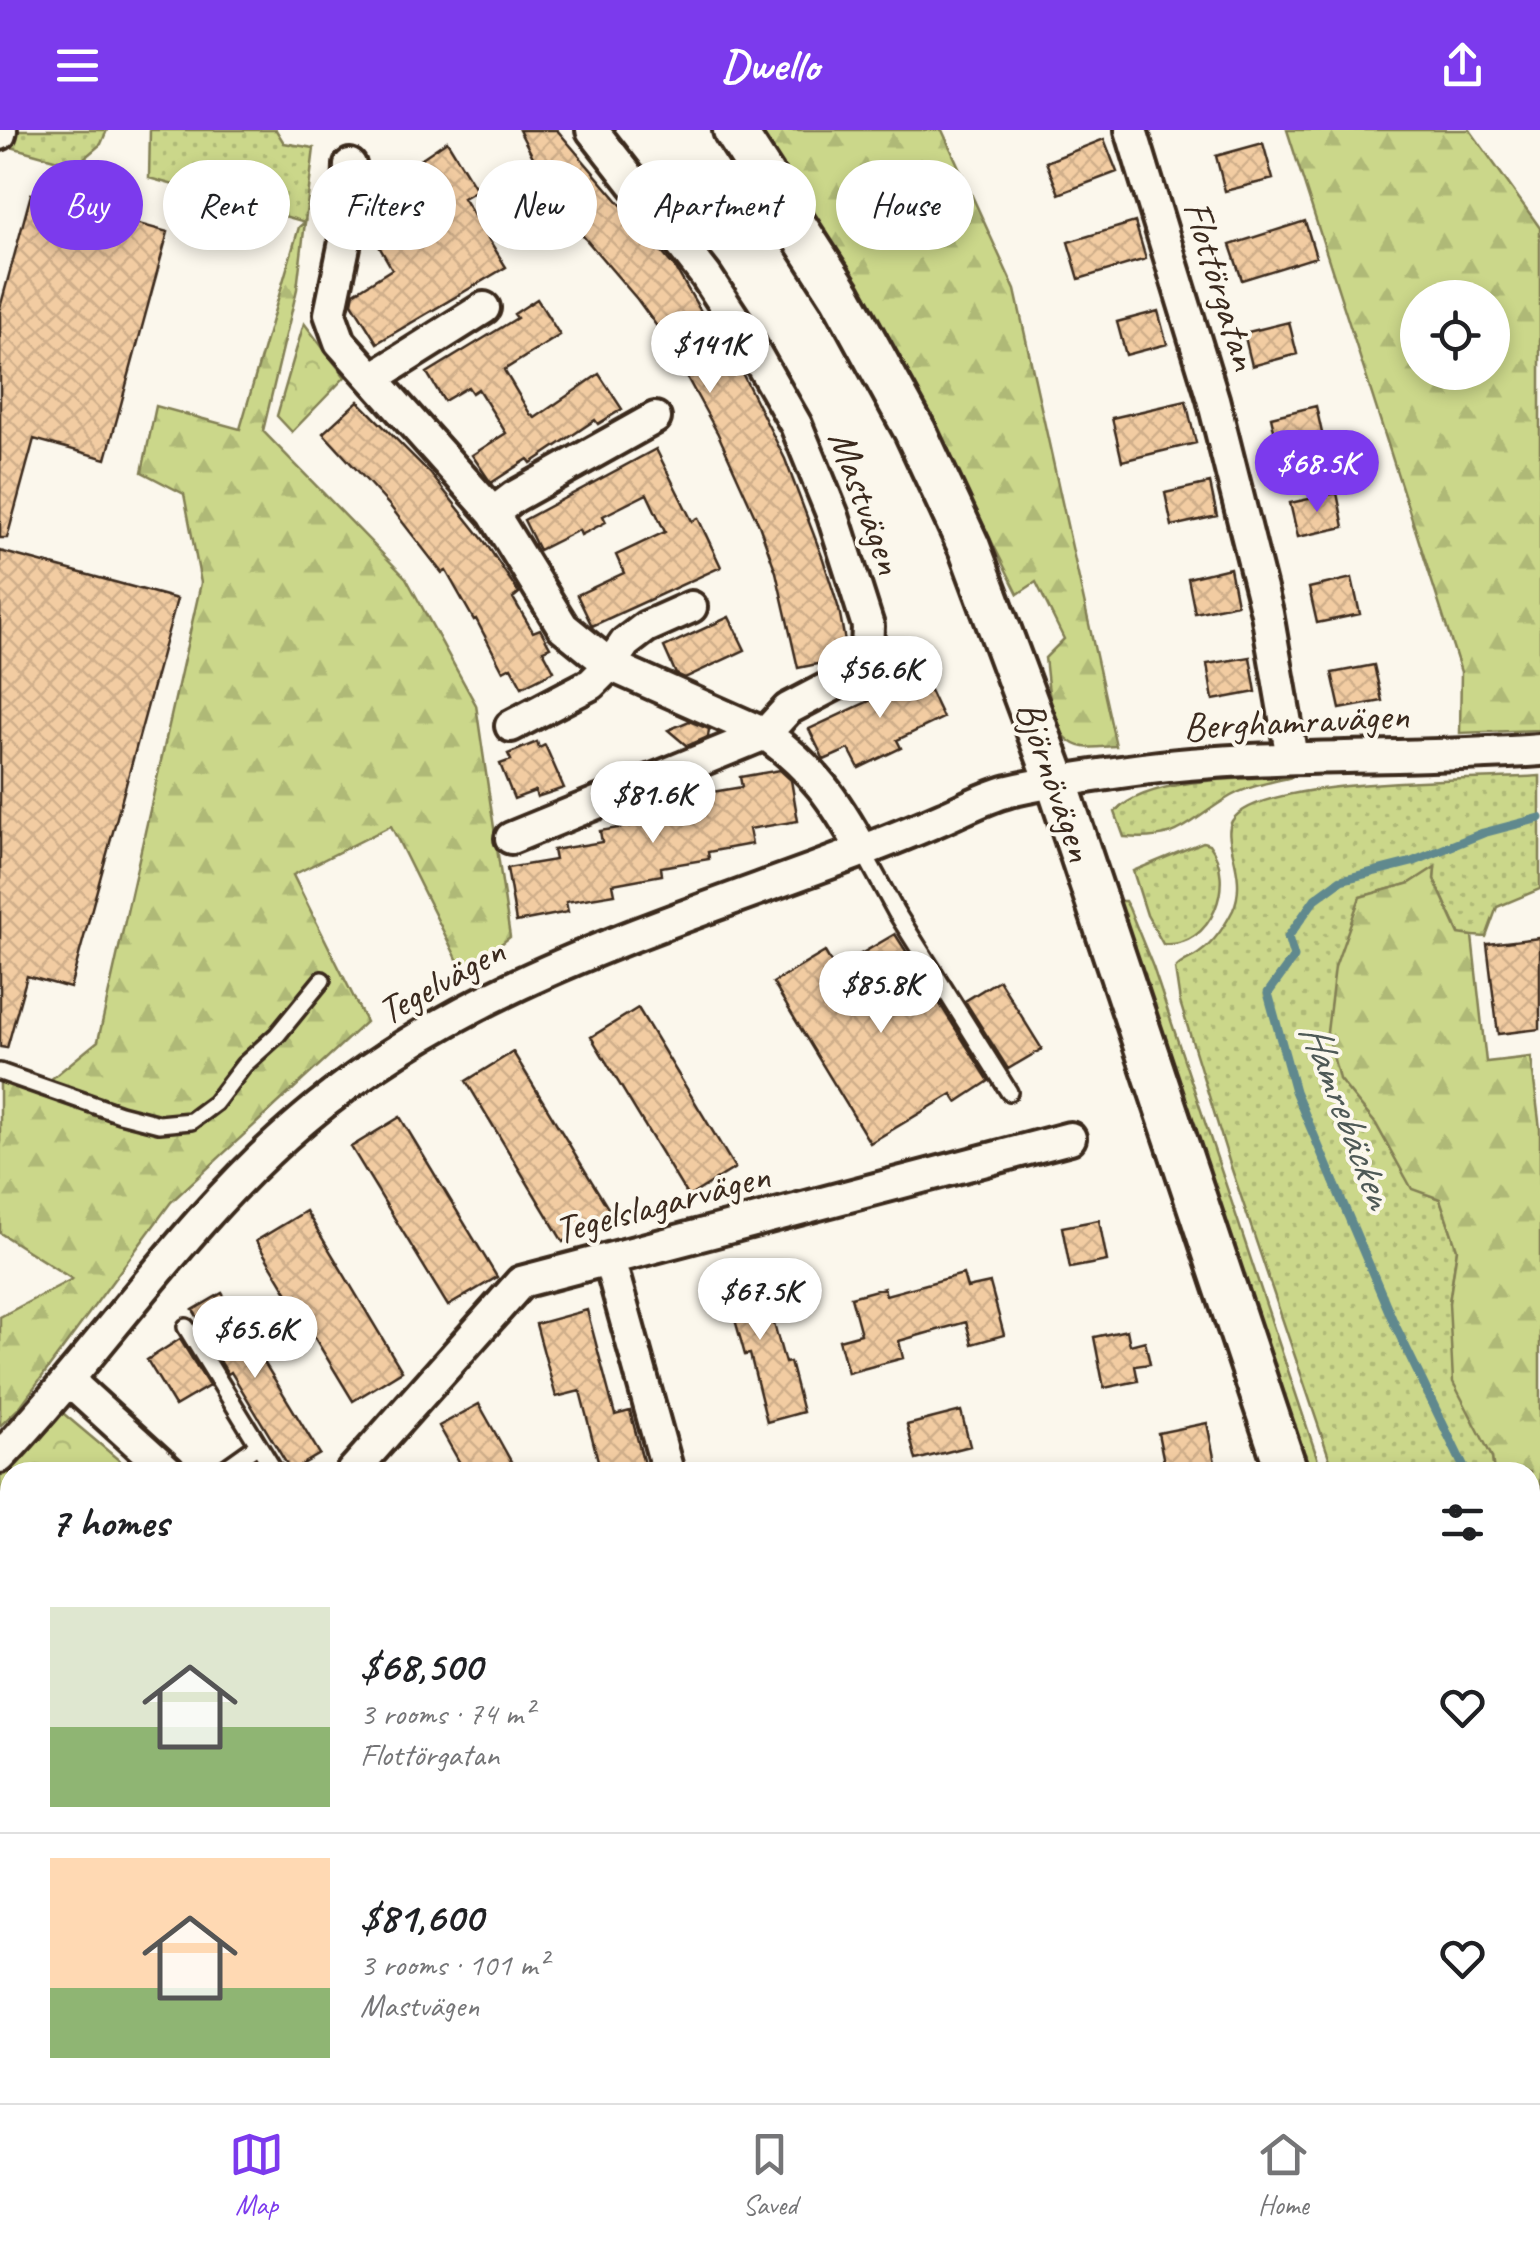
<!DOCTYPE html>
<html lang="en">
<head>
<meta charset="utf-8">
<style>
  body { margin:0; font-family:Caveat,sans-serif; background:#f6f6f6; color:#202124; height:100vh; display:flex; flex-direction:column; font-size:38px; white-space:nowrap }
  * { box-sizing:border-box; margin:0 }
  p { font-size:32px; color:#757577 }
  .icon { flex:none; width:55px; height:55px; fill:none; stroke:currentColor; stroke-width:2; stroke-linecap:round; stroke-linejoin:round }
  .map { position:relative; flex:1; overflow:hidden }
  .sheet { position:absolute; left:0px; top:1332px; width:1540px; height:642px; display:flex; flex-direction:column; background:#fff; border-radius:30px 30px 0 0; box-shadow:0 5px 15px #0003 }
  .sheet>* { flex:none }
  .banner { position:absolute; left:30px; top:30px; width:1000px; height:90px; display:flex; gap:20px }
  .controls { position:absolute; left:1400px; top:150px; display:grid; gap:20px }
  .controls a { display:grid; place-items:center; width:110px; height:110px; border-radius:50%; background:#fff; box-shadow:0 5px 15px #0003; font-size:50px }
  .price { position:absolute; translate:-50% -85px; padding:0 22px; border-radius:35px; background:#fff; color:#222; font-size:32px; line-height:65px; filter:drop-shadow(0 2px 5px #0008) }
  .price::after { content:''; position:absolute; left:50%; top:60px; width:30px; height:22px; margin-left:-15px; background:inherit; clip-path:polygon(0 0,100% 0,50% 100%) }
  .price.selected { background:#7c3aed; color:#fff }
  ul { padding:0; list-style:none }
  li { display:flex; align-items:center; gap:30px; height:250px; padding:0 50px }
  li+li { border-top:2px solid #e0e0e0 }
  li span { display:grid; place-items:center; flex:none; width:280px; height:200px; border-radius:0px; color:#555 }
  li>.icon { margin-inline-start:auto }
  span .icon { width:120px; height:120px; fill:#fffc; stroke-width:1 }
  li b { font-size:42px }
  h2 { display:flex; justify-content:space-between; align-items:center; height:120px; padding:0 50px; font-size:42px }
  .tag { padding:0 35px; border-radius:45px; background:#fff; box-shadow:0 5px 15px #0003; font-size:35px; line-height:90px }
  .tag.selected { background:#7c3aed; color:#fff }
  header { display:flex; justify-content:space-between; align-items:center; height:130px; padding:0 50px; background:#7c3aed; color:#fff; font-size:45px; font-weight:700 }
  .dock { display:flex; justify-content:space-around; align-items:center; height:140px; border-top:2px solid #e0e0e0; background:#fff; font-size:28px; color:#757577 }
  .dock a { display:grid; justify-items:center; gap:5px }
  .dock .selected { color:#7c3aed }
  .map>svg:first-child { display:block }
  .grass { fill:url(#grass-dots); stroke:#838054; stroke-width:2.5 }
  .forest { fill:url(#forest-firs); stroke:#838054; stroke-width:2.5; fill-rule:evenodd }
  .park { fill:url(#park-crowns); stroke:#838054; stroke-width:2.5 }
  .water { fill:url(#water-ripples); stroke:#61898e; stroke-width:2.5 }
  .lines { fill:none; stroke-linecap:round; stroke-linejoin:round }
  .stream { stroke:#61898e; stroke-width:9 }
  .building { fill:url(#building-cross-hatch); stroke:#3b2a1e; stroke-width:2.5 }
  .lane-casing { stroke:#3b2a1e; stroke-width:22 }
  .street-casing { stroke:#3b2a1e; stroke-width:38 }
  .secondary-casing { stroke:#3b2a1e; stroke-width:48 }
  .lane { stroke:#fbf7ec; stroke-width:15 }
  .street { stroke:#fbf7ec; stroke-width:30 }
  .secondary { stroke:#fbf7ec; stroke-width:40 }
  .labels { text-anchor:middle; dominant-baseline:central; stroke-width:8; stroke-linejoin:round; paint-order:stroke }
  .street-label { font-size:40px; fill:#3b2a1e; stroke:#fbf7ec }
  .water-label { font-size:42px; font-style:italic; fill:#4e5956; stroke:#fbf7ec }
</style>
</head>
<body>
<header><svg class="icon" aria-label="menu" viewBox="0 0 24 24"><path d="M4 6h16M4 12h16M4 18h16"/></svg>Dwello<svg class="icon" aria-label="share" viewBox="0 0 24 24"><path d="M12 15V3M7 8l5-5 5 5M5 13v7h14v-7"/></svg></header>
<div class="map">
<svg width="1540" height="1973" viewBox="0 0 1540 1973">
  <defs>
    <pattern id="grass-dots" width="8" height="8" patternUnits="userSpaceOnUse" patternTransform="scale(2.5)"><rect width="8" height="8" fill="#cbd78a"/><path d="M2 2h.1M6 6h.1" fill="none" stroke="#afb977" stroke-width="1.8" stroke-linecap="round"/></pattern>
    <pattern id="forest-firs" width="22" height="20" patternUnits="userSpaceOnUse" patternTransform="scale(2.5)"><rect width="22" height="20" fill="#cbd78a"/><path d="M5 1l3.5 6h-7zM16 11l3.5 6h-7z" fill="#afb977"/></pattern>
    <pattern id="park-crowns" width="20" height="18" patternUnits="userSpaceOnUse" patternTransform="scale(2.5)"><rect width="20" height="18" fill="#cbd78a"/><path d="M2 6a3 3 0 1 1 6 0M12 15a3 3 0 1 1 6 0" fill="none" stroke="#afb977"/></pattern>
    <pattern id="water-ripples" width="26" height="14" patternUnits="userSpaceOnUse" patternTransform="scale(2.5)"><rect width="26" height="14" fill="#7ac8d9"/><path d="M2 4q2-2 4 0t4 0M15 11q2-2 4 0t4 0" fill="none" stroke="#65a3af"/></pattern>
    <pattern id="building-cross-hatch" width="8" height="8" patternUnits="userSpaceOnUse" patternTransform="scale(2.5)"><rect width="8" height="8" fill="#f2cca2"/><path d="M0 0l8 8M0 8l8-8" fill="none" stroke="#d0af8b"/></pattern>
  </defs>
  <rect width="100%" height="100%" fill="#fbf7ec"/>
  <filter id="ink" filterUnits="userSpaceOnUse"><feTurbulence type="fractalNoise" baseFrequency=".01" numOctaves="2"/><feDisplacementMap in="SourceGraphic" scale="20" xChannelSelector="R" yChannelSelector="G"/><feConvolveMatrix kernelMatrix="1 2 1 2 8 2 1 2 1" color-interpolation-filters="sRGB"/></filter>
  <g filter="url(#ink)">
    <path class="grass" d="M 9,0 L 107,0 L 101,14 L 76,35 L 11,17 Z
      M 150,0 L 276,0 L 284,13 L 314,18 L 305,92 L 149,48 Z
      M 1540,646 L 1540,759 L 1497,777 L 1486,807 L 1460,805 L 1434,749 L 1435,739 L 1411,753 L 1360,767 L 1339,949 L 1376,994 L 1412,1058 L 1440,1069 L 1457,1119 L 1449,1173 L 1474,1290 L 1492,1327 L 1494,1342 L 1334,1342 L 1230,1034 L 1180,872 L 1175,839 C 1181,832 1185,831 1193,827 C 1211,817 1224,798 1233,780 C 1249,745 1221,709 1232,691 C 1259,646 1484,651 1540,646 Z
      M 1292,647 C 1272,652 1249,656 1231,666 C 1186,692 1182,712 1124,707 L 1115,682 C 1148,647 1245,648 1292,647 Z
      M 1203,712 L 1209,714 C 1237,751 1212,819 1163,814 L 1147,785 L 1133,741 Z
      M 1118,771 L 1125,771 L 1129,778 L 1153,837 L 1322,1342 L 1305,1342 L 1119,783 Z
      M 1530,1426 L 1540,1431 L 1540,1906 L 1530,1876 Z
      M 523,1965 L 512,1973 L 370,1973 L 365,1966 Z"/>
    <path class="forest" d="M 754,0 L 942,0 L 1015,160 L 1116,616 C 1106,616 1094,619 1084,617 C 1048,611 1049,556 1045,528 L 1064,509 L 1036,452 L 1018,464 L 890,209 L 806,74 Z
      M 1287,0 L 1470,0 L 1540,98 L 1540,600 L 1460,603 L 1461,542 ZM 1418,168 L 1492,168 L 1492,242 L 1418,242 Z
      M 305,92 L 297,159 L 263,301 L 406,448 L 476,575 L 510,807 L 464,843 L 391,696 L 293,745 L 366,892 L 171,1072 L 19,1278 L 0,1296 L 0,1187 L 72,1149 L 0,1103 L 0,939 L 49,951 L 98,911 L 201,453 L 184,364 L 142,342 L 156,276 L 240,299 L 299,97 Z
      M 1435,737 L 1434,749 L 1459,804 L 1472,806 L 1486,932 L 1531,927 L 1540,999 L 1540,1431 L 1537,1431 L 1530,1426 L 1530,1342 L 1494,1342 L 1492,1327 L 1453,1252 L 1449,1173 L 1457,1119 L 1440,1069 L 1412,1059 L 1376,994 L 1339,949 L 1327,902 L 1335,837 L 1360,767 L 1410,753 Z
      M 140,1965 L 377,1965 L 365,1966 L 356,1973 L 121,1973 Z"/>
    <path class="park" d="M 304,193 L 345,247 L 292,302 L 277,286 Z
      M 58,1279 L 133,1342 L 10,1342 L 10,1956 L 0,1960 L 0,1340 Z"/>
    <path class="water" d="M 212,1965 L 331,1965 L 315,1973 L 193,1973 Z"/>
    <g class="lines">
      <path class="stream" d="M 1466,1342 L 1393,1191 L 1295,961 L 1268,863 L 1294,827 L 1288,807 L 1315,769 L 1341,750 L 1412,732 L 1483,703 L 1540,688
        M 1530,1534 L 1540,1564"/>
    </g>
    <path class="building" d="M 519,0 L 557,0 L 676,139 L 735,239 L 739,237 L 785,329 L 823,429 L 839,479 L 846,517 L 836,530 L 798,538 L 776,442 L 759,395 L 718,304 L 666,209 L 637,169 L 571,92 L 581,83 L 534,29 Z
      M 1104,9 L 1117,42 L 1059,64 L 1046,32 Z
      M 447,11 L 477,60 L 463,68 L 506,137 L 377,213 L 352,173 L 354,163 L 392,139 L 376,111 L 423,81 L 400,43 Z
      M 1263,13 L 1273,49 L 1225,61 L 1216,26 Z
      M 31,64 L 168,102 L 106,329 L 34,309 L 7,408 L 0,408 L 0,178 Z
      M 1305,91 L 1316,127 L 1242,150 L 1230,115 Z
      M 1135,92 L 1146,129 L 1079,149 L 1068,112 Z
      M 537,169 L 560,205 L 504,240 L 530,284 L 535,288 L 599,244 L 622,279 L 598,294 L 595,290 L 531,333 L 528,329 L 491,353 L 472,325 L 506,303 L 478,259 L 472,263 L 468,257 L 444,271 L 427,243 L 517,188 L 514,184 Z
      M 1158,181 L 1167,214 L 1126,225 L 1117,192 Z
      M 1289,192 L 1297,224 L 1252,236 L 1244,203 Z
      M 358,271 L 430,343 L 485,412 L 519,463 L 513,468 L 533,502 L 540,499 L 550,517 L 543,520 L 554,541 L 522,557 L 511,537 L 503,541 L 476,489 L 474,490 L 446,441 L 442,443 L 390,376 L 323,303 Z
      M 1186,271 L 1196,313 L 1122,331 L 1112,288 Z
      M 1316,276 L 1324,312 L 1279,322 L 1271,287 Z
      M 656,319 L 692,391 L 698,388 L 721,437 L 592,496 L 577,465 L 624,443 L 616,425 L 665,402 L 647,364 L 603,386 L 606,392 L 581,405 L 579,400 L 539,420 L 524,390 Z
      M 1210,353 L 1217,386 L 1172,396 L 1165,363 Z
      M 1337,363 L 1344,397 L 1298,407 L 1290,373 Z
      M 0,421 L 177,469 L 70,858 L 27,846 L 7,918 L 0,917 Z
      M 1230,438 L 1237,474 L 1195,483 L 1188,448 Z
      M 1352,448 L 1360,484 L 1317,493 L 1309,458 Z
      M 729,487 L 745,520 L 685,548 L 676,544 L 664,517 Z
      M 1250,527 L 1256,562 L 1213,570 L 1207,534 Z
      M 1374,535 L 1382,571 L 1340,579 L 1332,543 Z
      M 919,537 L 943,588 L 897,610 L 901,618 L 859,638 L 849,619 L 824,630 L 809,599 L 880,566 L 876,557 Z
      M 689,591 L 709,599 L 708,607 L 687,616 L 668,600 Z
      M 537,612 L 539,618 L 545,615 L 564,658 L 537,667 L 535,661 L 514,669 L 500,634 L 511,630 L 508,624 Z
      M 780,640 L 791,650 L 798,691 L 749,699 L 752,714 L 708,722 L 709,729 L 661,737 L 662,745 L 613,754 L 615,764 L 566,772 L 568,782 L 516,792 L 507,738 L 555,730 L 553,720 L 602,712 L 600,701 L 649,693 L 648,683 L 696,675 L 694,665 L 742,657 L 740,647 Z
      M 895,804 L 989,951 L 957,972 L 952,964 L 870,1013 L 773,853 L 825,822 L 835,839 Z
      M 1540,808 L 1540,899 L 1498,904 L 1487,814 Z
      M 999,850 L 1042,919 L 1008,939 L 965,871 Z
      M 638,878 L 735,1038 L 688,1067 L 591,907 Z
      M 513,922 L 611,1083 L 563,1112 L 466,951 Z
      M 400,987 L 497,1147 L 448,1176 L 351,1017 Z
      M 306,1081 L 402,1241 L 353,1271 L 256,1111 Z
      M 1099,1090 L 1107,1131 L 1070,1138 L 1062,1097 Z
      M 760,1143 L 785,1233 L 790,1232 L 803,1282 L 767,1292 L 750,1224 L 745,1225 L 732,1179 L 715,1184 L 707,1158 Z
      M 963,1144 L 967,1158 L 990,1153 L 1004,1205 L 972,1214 L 966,1192 L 899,1211 L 903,1228 L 848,1243 L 839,1210 L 861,1204 L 851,1167 L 884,1158 L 886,1165 Z
      M 222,1163 L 320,1324 L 291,1341 L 231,1242 L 228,1244 L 200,1198 L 203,1196 L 193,1180 Z
      M 587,1180 L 615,1285 L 630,1281 L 646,1342 L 601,1342 L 580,1261 L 556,1267 L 536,1194 Z
      M 1127,1200 L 1130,1215 L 1145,1211 L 1150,1234 L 1135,1236 L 1138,1251 L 1104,1258 L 1094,1207 Z
      M 180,1209 L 209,1256 L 175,1276 L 147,1230 Z
      M 479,1274 L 517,1342 L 465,1342 L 439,1296 Z
      M 961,1281 L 970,1316 L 916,1330 L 907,1295 Z
      M 1207,1293 L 1217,1342 L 1166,1342 L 1158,1303 Z"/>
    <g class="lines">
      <defs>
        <path id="lane" d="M 863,721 L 896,782 L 1009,962
          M 0,942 L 120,984 L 159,994 L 191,991 L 215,973 L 244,935 L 277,905 L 322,850
          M 186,1197 L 275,1342
          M 220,1342 L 258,1315"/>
        <path id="street" d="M 1131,0 L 1213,269 L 1267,483 L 1292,628
          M 0,4 L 1,0
          M 350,35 L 348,97 L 330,184 L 340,212 L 493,383 L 563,497 L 610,535 L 765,604 C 813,638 835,670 863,721
          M 373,248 L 484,178
          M 493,383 L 514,367 L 655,288
          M 511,596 L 591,554 L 610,535 L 625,513 L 646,497 L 691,477
          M 511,708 L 765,604 L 788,579 L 845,549 L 867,521 L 868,496 L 833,386 L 796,295 L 744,204 L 706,146 L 592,0
          M 609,1129 L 668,1342
          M 68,1250 L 169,1342
          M 0,1327 C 104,1217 187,1088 303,990 C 452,862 637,804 819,737 C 860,722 902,706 943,688 C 964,679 986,667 1009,661 C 1043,653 1079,648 1114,643 C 1255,621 1398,631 1540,620
          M 352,1342 L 521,1152 L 1070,1008
          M 724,1965 L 730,1973
          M 540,1973 L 550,1965"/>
        <path id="secondary" d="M 734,0 L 841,166 L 915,301 L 969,417 L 1057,653 L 1287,1342
          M 1510,1965 L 1513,1973"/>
      </defs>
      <use href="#lane" class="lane-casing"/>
      <use href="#street" class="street-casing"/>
      <use href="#secondary" class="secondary-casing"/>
      <use href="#lane" class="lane"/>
      <use href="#street" class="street"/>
      <use href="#secondary" class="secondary"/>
    </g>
  </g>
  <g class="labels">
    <g class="street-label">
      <text transform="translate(1221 155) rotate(73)">Flottörgatan</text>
      <text transform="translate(866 372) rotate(70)">Mastvägen</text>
      <text transform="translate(1296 591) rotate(-3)">Berghamravägen</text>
      <text transform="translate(1055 651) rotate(71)">Björnövägen</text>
      <text transform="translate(441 851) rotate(-29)">Tegelvägen</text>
      <text transform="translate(662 1073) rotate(-15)">Tegelslagarvägen</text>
    </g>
    <g class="water-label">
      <text transform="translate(1347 985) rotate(69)">Hamrebäcken</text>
    </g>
  </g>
</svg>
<div class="controls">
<a><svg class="icon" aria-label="locate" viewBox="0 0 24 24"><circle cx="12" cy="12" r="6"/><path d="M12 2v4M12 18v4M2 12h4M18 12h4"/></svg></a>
</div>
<b class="price" style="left:710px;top:266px">$141K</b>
<b class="price selected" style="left:1317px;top:385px">$68.5K</b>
<b class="price" style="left:880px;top:591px">$56.6K</b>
<b class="price" style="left:653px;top:716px">$81.6K</b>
<b class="price" style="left:881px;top:906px">$85.8K</b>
<b class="price" style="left:760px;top:1213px">$67.5K</b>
<b class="price" style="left:255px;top:1251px">$65.6K</b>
<div class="banner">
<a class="tag selected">Buy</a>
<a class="tag">Rent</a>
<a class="tag">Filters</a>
<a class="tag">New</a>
<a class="tag">Apartment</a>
<a class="tag">House</a>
</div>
<section class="sheet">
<h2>7 homes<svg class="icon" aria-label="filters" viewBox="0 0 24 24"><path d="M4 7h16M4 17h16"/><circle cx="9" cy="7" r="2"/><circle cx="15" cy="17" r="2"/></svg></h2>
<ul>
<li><span style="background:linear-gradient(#dfe7d0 60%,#8fb573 0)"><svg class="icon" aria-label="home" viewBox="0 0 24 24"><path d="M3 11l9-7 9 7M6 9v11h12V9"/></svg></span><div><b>$68,500</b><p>3 rooms · 74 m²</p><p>Flottörgatan</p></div><svg class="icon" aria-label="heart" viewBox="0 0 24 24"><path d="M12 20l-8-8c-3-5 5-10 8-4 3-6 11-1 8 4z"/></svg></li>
<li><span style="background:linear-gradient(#ffd9b3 65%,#8fb573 0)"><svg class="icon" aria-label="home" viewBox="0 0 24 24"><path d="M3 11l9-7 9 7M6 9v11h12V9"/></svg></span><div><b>$81,600</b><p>3 rooms · 101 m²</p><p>Mastvägen</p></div><svg class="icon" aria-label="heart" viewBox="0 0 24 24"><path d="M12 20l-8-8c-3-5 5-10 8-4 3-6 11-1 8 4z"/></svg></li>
</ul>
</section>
</div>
<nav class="dock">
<a class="selected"><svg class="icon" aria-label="map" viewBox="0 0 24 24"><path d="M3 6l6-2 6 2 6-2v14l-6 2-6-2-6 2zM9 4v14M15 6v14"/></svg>Map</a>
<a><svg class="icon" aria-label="saved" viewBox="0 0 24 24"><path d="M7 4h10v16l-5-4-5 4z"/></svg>Saved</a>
<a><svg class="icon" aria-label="home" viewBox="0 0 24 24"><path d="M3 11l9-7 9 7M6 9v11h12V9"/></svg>Home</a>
</nav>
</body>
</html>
